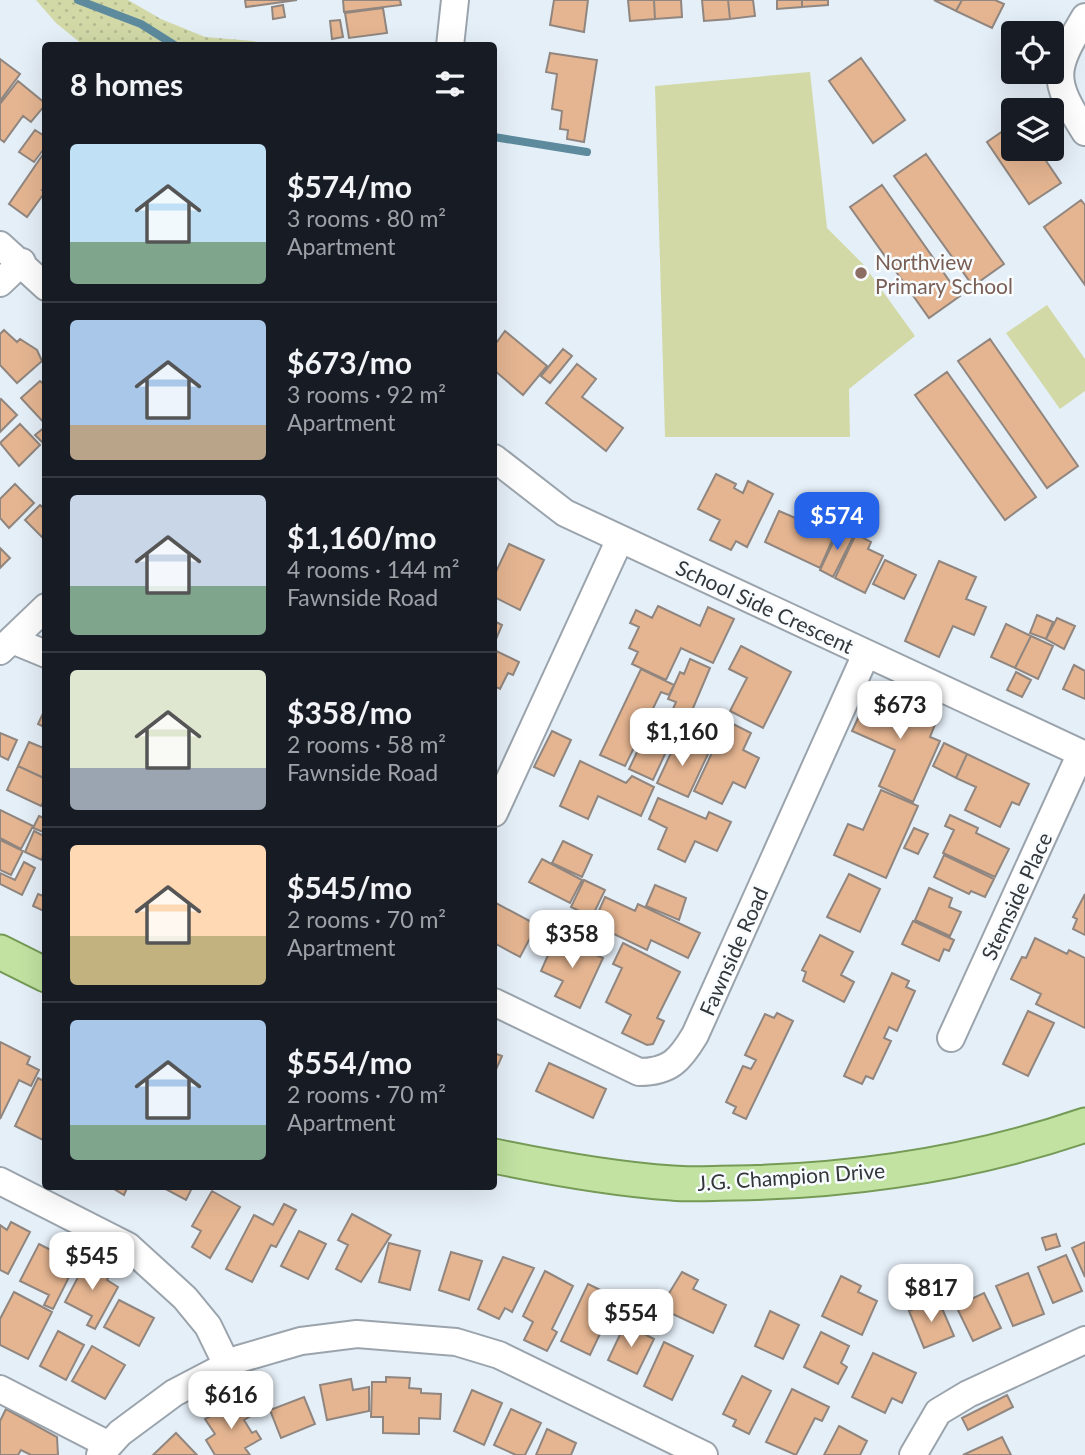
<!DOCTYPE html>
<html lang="en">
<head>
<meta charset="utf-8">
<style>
  body { margin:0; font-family:Lato,sans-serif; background:#20242c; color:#f1f3f6; height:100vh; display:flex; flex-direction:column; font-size:26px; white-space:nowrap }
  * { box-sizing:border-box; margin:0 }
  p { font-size:23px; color:#9ea1a6 }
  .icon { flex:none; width:38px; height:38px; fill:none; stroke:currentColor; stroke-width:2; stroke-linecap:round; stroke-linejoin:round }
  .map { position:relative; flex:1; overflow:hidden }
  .details { position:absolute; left:42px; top:42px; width:455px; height:1148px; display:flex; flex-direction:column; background:#171b24; border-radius:7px; box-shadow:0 7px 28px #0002 }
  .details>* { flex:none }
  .controls { position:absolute; left:1001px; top:21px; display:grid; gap:14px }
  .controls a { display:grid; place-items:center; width:63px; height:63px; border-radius:7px; background:#171b24; box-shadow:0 7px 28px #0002; font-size:35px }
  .price { position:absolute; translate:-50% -60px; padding:0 16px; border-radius:14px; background:#fff; color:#222; font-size:23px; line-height:46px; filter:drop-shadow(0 2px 4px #0008) }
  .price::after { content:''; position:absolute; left:50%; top:42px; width:21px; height:16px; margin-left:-10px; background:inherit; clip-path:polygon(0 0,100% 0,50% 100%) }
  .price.on { background:#2563eb; color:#fff }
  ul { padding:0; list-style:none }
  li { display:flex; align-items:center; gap:21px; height:175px; padding:0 28px }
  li+li { border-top:2px solid #363941 }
  li span { display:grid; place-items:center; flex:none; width:196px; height:140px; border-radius:7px; color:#555 }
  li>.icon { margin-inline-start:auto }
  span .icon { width:84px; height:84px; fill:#fffc; stroke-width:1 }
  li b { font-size:30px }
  h2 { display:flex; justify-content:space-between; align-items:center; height:84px; padding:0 28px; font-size:30px }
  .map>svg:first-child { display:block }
  .grass { fill:url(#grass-dots) }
  .garden { fill:#d2d9a7 }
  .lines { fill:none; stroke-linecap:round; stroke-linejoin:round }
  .stream { stroke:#5d8b9d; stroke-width:8 }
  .building { fill:#e5b591; stroke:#90867f; stroke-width:2 }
  .minor-casing { stroke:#9ba4ac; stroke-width:30 }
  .major-casing { stroke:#749a55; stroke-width:37 }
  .minor { stroke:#fff; stroke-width:26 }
  .major { stroke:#c1e2a1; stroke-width:33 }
  .education-dot { fill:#8d6e63; stroke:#f8fcff; stroke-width:2.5 }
  .labels { text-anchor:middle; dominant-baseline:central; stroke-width:5; stroke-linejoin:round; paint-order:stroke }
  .education-label { font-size:21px; fill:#785e54; stroke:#f8fcff; text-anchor:start }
  .street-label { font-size:21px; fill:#33373a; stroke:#f8fcff }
</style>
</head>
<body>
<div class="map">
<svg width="1085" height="1455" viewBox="0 0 1085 1455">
  <defs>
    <pattern id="grass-dots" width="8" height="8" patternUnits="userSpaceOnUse" patternTransform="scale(1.75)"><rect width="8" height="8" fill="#d2d9a7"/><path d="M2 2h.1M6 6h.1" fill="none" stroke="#b5bb90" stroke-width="1.8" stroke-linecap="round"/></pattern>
  </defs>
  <rect width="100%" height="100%" fill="#e5eff8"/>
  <path class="grass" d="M 36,0 L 128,0 L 161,19 L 205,37 L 253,41 L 268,45 L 83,45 L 56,23 Z"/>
  <path class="garden" d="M 810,72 L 827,228 L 863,264 L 915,336 L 849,389 L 850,437 L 665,437 L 655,86 Z
    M 1047,305 L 1085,359 L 1085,391 L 1060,409 L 1006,333 Z"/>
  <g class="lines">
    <path class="stream" d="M 78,0 L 141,24 L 176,46
      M 494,137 L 587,152"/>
  </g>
  <path class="building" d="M 245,0 L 297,0 L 246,7 Z
    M 343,0 L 400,0 L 401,5 L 344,12 Z
    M 554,0 L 588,0 L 584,32 L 550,25 Z
    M 628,0 L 654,0 L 655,19 L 630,21 Z
    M 654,0 L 681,0 L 682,17 L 655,19 Z
    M 702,0 L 728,0 L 730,19 L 704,21 Z
    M 728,0 L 753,0 L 755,16 L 730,19 Z
    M 777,0 L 802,0 L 802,7 L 777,9 Z
    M 802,0 L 828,0 L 828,5 L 802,7 Z
    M 934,0 L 962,0 L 956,11 Z
    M 962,0 L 995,0 L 1004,4 L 992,28 L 956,11 Z
    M 283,5 L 285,17 L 273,19 L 272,7 Z
    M 383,8 L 387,33 L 349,38 L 345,13 Z
    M 340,20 L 343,37 L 332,39 L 330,21 Z
    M 550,53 L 597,60 L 584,142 L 567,139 L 568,130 L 560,129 L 562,111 L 552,109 L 557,74 L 546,72 Z
    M 861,58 L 905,120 L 873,143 L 829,81 Z
    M 0,59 L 20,74 L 0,101 Z
    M 18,81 L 46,104 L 31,122 L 23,116 L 4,142 L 0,139 L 0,104 Z
    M 1013,124 L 1013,149 L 1038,149 L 1061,183 L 1029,204 L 987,142 Z
    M 35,130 L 46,137 L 46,146 L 34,162 L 19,152 Z
    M 46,150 L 46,186 L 42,190 L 45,192 L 27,217 L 9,204 Z
    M 926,154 L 1004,264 L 973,286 L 894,176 Z
    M 882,185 L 960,296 L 929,318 L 850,207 Z
    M 1081,200 L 1085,205 L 1085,285 L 1044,227 Z
    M 4,330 L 17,342 L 20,339 L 37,350 L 42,361 L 17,383 L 0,365 L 0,334 Z
    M 505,331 L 547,366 L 523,395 L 494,370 L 494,346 Z
    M 990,339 L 1078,466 L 1047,488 L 958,361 Z
    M 563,349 L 572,356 L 550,383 L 541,376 Z
    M 577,364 L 596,379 L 582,397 L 623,428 L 606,451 L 546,403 Z
    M 947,372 L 1036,497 L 1005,520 L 915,395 Z
    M 40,381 L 46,386 L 46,425 L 21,398 Z
    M 1,399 L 17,415 L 0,432 L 0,400 Z
    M 20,424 L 40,445 L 19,466 L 0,443 Z
    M 46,426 L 46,441 L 43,443 L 35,435 Z
    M 716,474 L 736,484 L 734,488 L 743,493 L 748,481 L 773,494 L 747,547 L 736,541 L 731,550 L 710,540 L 720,520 L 698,509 Z
    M 15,484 L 34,503 L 9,528 L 0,518 L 0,499 Z
    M 40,505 L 46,510 L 46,541 L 25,520 Z
    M 779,511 L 800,520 L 804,512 L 838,527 L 820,568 L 765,542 Z
    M 840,528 L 854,535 L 833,577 L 820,570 Z
    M 856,534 L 871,542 L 868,549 L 883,556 L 865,593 L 835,578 Z
    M 509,544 L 544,560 L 520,610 L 494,597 L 494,576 Z
    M 0,548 L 10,558 L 0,568 Z
    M 885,560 L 916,575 L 904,599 L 873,584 Z
    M 939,561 L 976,577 L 966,599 L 986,607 L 974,635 L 953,626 L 939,657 L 905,641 Z
    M 658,606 L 700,626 L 708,607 L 734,619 L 713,663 L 681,648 L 666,680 L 632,664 L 638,652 L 629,648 L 639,627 L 630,623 L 636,610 L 652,618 Z
    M 1037,615 L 1053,622 L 1046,639 L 1030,633 Z
    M 1057,618 L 1075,626 L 1064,649 L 1046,639 Z
    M 494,621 L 502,625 L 494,644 Z
    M 1006,624 L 1031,636 L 1015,668 L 991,657 Z
    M 1031,636 L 1053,646 L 1038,679 L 1015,668 Z
    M 741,646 L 791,672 L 763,728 L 730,711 L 747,678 L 729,669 Z
    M 494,650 L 519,662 L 513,675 L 508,673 L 500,689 L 494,686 Z
    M 690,659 L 710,668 L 680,739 L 663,732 L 676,702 L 668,699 L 680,672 L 684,674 Z
    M 1074,665 L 1085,671 L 1085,699 L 1063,689 Z
    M 641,669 L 674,685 L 669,695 L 661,692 L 625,766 L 600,755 Z
    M 1016,672 L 1031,680 L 1022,697 L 1007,690 Z
    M 879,690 L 938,717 L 930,737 L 940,741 L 913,802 L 879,786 L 895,750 L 852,731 L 865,703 L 872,706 Z
    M 46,707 L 46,728 L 38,724 Z
    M 727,721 L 751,733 L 743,750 L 759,758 L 745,788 L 733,782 L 722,804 L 694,791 Z
    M 648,729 L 671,741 L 653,780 L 629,769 Z
    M 552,731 L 571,740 L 554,776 L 534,767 Z
    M 0,733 L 17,740 L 8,760 L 0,756 Z
    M 677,740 L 708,754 L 688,797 L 657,783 Z
    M 29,742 L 46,749 L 46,779 L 18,766 Z
    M 944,743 L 967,754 L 956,778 L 933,766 Z
    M 967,754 L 1029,784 L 1019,805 L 1012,802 L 1000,827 L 965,810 L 976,787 L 956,778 Z
    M 580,761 L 626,783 L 632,776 L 654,787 L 641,816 L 598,796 L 588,819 L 560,806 Z
    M 18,766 L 46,779 L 46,797 L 41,806 L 7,790 Z
    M 881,790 L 918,806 L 886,878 L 834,855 L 848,824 L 863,830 Z
    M 658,798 L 706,819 L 709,812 L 731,822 L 717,851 L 695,841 L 685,862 L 658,849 L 667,828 L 649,819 Z
    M 0,810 L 33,826 L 21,849 L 0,838 Z
    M 950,815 L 978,828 L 976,833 L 1009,849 L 995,877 L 943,853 L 954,830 L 945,826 Z
    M 39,816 L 46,819 L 46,833 L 33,828 Z
    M 914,828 L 928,834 L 918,854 L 904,848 Z
    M 34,831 L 46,837 L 42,860 L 25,852 Z
    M 0,840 L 23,851 L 11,875 L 0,870 Z
    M 563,841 L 592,855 L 582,877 L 552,863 Z
    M 944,855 L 994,879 L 985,897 L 971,891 L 969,894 L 934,877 Z
    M 542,859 L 582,880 L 570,903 L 529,882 Z
    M 24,862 L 35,868 L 22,895 L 0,884 L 0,873 L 15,880 Z
    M 849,874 L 880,889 L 860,932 L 827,917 Z
    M 584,880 L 605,890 L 592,917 L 571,907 Z
    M 655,885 L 686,898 L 679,920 L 646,906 Z
    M 929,888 L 952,898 L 949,907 L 961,912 L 950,936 L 915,920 Z
    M 38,894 L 46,897 L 46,912 L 33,906 Z
    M 1085,894 L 1085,935 L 1073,929 L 1077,919 L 1073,917 Z
    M 605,897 L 635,911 L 638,904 L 700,933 L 688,958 L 651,940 L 647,950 L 593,924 Z
    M 494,902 L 537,925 L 520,957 L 494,943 Z
    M 913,921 L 954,940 L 949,951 L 944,949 L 939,961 L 902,944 Z
    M 820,935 L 853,952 L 841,975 L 854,982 L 844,1002 L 803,981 L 806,972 L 802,970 Z
    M 556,937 L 603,958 L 580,1008 L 555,996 L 563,981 L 541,971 Z
    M 1035,938 L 1067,954 L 1069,950 L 1085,958 L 1085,1028 L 1036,1004 L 1041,994 L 1011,979 L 1022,957 L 1026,958 Z
    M 623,943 L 680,972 L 657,1018 L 664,1021 L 653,1044 L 647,1045 L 622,1033 L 631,1015 L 606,1002 L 622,968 L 613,964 Z
    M 892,973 L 909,981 L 906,987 L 915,991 L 897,1031 L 889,1027 L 884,1038 L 891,1041 L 873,1079 L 866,1076 L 862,1084 L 844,1076 Z
    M 1028,1011 L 1054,1023 L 1028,1076 L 1003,1064 Z
    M 777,1013 L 793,1021 L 746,1119 L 733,1113 L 736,1107 L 726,1102 L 743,1066 L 751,1069 L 756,1060 L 745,1055 L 765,1014 L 774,1018 Z
    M 0,1042 L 30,1057 L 27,1064 L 39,1070 L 31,1086 L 19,1080 L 0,1119 Z
    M 494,1053 L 502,1056 L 494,1074 Z
    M 549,1063 L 606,1089 L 593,1118 L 536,1091 Z
    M 38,1078 L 46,1082 L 43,1140 L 15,1126 Z
    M 109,1186 L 128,1186 L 124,1195 Z
    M 160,1186 L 193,1186 L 186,1200 Z
    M 212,1191 L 240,1207 L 210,1258 L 192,1247 L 201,1231 L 192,1226 Z
    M 284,1204 L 296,1210 L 276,1247 L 271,1245 L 252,1282 L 226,1269 L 254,1215 L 273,1225 Z
    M 352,1214 L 391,1235 L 361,1282 L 336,1269 L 348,1245 L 338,1240 Z
    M 11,1222 L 30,1232 L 8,1274 L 0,1270 L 0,1225 L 7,1230 Z
    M 299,1231 L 326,1244 L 308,1279 L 281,1266 Z
    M 1056,1234 L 1060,1246 L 1046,1250 L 1042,1238 Z
    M 1085,1242 L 1085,1277 L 1072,1248 Z
    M 389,1243 L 420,1251 L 410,1290 L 379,1282 Z
    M 39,1244 L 76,1263 L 53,1309 L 44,1305 L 49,1295 L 20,1281 Z
    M 451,1252 L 482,1261 L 469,1300 L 439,1290 Z
    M 1066,1255 L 1082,1291 L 1053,1303 L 1038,1267 Z
    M 503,1257 L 534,1268 L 512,1312 L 505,1308 L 499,1319 L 478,1309 Z
    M 87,1260 L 111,1273 L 107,1280 L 118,1287 L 95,1329 L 87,1325 L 92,1316 L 65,1302 Z
    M 545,1271 L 573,1286 L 552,1329 L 557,1332 L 547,1351 L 524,1340 L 533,1322 L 523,1316 Z
    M 682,1272 L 698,1280 L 693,1289 L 726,1305 L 713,1333 L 660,1308 Z
    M 1028,1273 L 1044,1314 L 1013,1326 L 996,1286 Z
    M 841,1276 L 861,1286 L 858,1292 L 877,1301 L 862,1335 L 822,1316 Z
    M 588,1284 L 617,1298 L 590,1355 L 561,1341 Z
    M 925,1286 L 931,1301 L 914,1309 L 907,1293 Z
    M 14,1292 L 52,1312 L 28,1359 L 0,1345 L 0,1319 Z
    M 984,1293 L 1001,1328 L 973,1341 L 956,1306 Z
    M 938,1299 L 954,1336 L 924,1348 L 909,1311 Z
    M 119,1300 L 154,1318 L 139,1346 L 104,1327 Z
    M 770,1311 L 799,1325 L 783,1359 L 755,1346 Z
    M 625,1324 L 654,1339 L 637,1374 L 608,1360 Z
    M 58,1331 L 84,1345 L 66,1380 L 40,1366 Z
    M 821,1332 L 849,1346 L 841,1363 L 847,1367 L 838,1384 L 804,1367 Z
    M 664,1342 L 693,1356 L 672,1400 L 644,1386 Z
    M 92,1346 L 125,1365 L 105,1399 L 72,1381 Z
    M 873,1353 L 916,1373 L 902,1403 L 892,1398 L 885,1413 L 852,1397 Z
    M 742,1376 L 771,1391 L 749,1434 L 733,1426 L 736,1420 L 723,1414 Z
    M 386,1377 L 410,1378 L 409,1388 L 421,1389 L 421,1393 L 441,1394 L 440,1419 L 419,1418 L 419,1434 L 383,1433 L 383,1417 L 371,1417 L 372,1382 L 386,1382 Z
    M 351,1379 L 353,1390 L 369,1387 L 369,1411 L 327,1420 L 320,1385 Z
    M 792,1389 L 829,1407 L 822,1421 L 815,1418 L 796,1455 L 766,1442 Z
    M 472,1390 L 502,1403 L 484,1445 L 454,1431 Z
    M 1007,1395 L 1013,1407 L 968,1430 L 962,1418 Z
    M 304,1397 L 315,1424 L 281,1438 L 270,1410 Z
    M 241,1400 L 251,1416 L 244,1420 L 252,1433 L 256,1431 L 261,1439 L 245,1448 L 250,1455 L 215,1455 L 206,1440 L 215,1434 L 205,1419 Z
    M 6,1409 L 57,1437 L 58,1455 L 31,1455 L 21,1450 L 18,1455 L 0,1455 L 0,1421 Z
    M 511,1409 L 541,1423 L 525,1455 L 516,1455 L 494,1445 Z
    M 839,1426 L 867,1441 L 860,1455 L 824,1455 Z
    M 547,1429 L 576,1443 L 571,1455 L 536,1455 Z
    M 176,1433 L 197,1455 L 153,1455 Z
    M 1002,1437 L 1011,1455 L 963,1455 Z"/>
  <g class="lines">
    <defs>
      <path id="minor" d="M 1085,17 C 1053,71 1051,78 1085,132
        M 450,46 L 455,0
        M 0,245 L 46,287
        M 0,283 L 22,262
        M 494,458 L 565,513 L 1085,755
        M 12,640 L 46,654
        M 0,651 L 46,607
        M 494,813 L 620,539
        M 494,1002 L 639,1072 C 670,1072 680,1060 695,1035 L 866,654
        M 951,1038 L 1081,753
        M 0,1181 L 128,1246 L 185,1298 L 208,1326 L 227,1365
        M 0,1389 L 109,1445
        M 100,1455 L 120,1433 L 174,1393 L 239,1359 L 301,1341 L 357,1334 L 456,1342 L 499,1355 L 704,1455
        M 913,1455 L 938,1412 L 968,1394 L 1085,1340"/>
      <path id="major" d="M 0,952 L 46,975
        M 494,1156 C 552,1168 612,1179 672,1183 C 693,1185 714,1183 735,1183 C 852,1181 974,1163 1085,1125"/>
    </defs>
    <use href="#minor" class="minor-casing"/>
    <use href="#major" class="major-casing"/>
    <use href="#minor" class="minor"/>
    <use href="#major" class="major"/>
  </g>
  <circle class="education-dot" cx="861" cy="273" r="7"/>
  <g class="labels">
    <g class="education-label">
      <text x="875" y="261">Northview<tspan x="875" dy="24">Primary School</tspan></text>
    </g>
    <g class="street-label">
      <text transform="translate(765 606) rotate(25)">School Side Crescent</text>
      <text transform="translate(1016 896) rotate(-65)">Stemside Place</text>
      <text transform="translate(733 951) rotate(-66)">Fawnside Road</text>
      <text transform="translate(791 1176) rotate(-4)">J.G. Champion Drive</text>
    </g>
  </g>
</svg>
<div class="controls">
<a><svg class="icon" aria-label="locate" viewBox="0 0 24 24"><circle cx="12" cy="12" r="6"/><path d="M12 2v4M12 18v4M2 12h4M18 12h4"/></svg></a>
<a><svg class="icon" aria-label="layers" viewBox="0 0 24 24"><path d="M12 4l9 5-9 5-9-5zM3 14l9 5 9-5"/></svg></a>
</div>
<b class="price on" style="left:837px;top:552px">$574</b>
<b class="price" style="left:900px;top:741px">$673</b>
<b class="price" style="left:682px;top:768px">$1,160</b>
<b class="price" style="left:572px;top:970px">$358</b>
<b class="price" style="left:92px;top:1292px">$545</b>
<b class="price" style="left:931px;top:1324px">$817</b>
<b class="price" style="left:631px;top:1349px">$554</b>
<b class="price" style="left:231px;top:1431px">$616</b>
<section class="details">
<h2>8 homes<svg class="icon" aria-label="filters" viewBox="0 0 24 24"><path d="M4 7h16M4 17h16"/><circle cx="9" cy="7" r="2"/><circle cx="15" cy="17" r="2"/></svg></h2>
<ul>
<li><span style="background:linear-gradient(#bfe0f5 70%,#7fa58c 0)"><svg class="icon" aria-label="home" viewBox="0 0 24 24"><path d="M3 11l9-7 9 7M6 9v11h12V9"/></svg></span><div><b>$574/mo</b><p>3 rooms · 80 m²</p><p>Apartment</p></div></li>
<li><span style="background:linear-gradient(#a9c7e8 75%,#b9a48a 0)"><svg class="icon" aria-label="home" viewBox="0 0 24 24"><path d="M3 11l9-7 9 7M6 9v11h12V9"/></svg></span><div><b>$673/mo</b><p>3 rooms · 92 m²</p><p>Apartment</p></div></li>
<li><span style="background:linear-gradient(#c9d6e8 65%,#7fa58c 0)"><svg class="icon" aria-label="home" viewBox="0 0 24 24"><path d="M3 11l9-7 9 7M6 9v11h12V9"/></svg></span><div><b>$1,160/mo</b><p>4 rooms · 144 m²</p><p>Fawnside Road</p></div></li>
<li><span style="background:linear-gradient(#dfe7d0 70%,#9aa5b1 0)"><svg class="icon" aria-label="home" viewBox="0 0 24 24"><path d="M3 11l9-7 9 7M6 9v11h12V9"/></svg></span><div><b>$358/mo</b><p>2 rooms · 58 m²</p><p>Fawnside Road</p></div></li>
<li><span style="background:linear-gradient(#ffd9b3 65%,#c2b280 0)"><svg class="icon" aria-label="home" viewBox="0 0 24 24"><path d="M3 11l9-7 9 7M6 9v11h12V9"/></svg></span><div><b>$545/mo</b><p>2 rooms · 70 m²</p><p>Apartment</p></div></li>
<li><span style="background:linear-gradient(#a9c7e8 75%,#7fa58c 0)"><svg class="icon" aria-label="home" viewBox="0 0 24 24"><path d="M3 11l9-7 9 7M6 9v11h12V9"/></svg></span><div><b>$554/mo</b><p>2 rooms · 70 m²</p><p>Apartment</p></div></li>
</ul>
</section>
</div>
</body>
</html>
